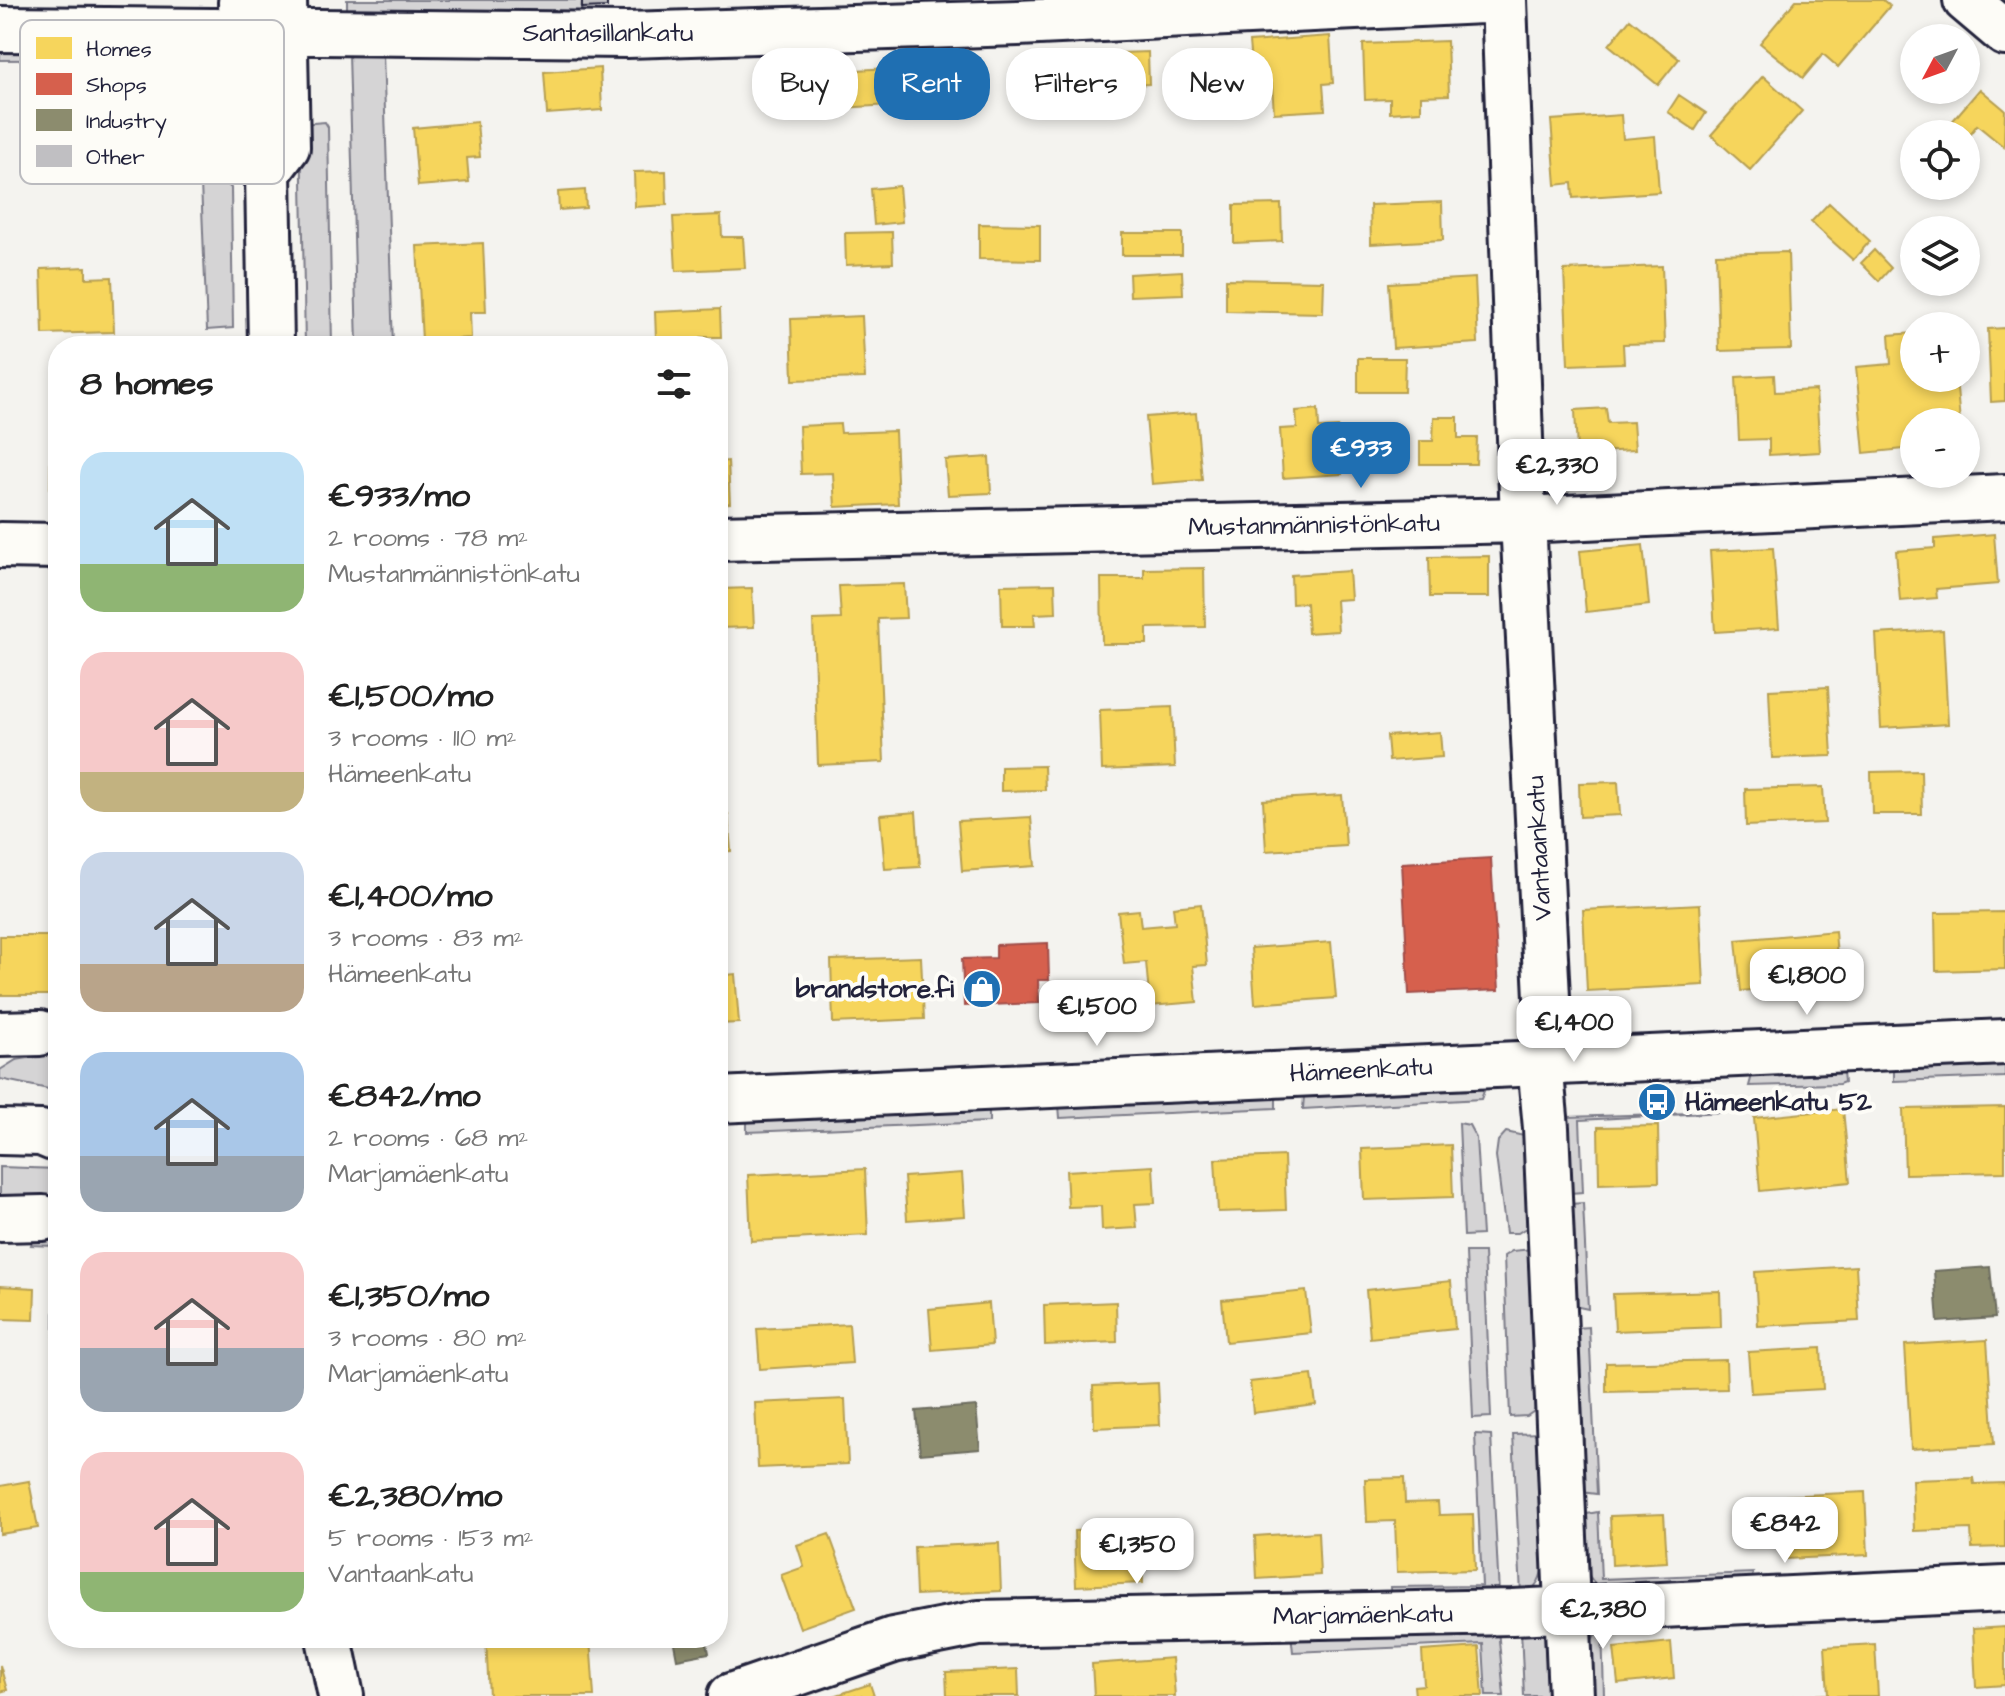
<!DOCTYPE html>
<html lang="en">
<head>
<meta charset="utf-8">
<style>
  body { margin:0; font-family:"Architects Daughter",sans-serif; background:#f2f2f2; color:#222; height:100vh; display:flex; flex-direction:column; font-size:30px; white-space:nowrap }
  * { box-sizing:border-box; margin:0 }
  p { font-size:26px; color:#767676 }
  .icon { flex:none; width:44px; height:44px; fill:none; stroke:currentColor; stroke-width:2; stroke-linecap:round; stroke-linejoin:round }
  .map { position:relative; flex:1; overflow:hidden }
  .panel { position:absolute; left:48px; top:336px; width:680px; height:1312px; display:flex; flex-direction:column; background:#fff; border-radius:32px; box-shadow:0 4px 12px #0003 }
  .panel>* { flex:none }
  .top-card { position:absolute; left:752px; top:48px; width:760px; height:72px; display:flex; gap:16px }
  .needle { width:52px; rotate:229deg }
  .controls { position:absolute; left:1900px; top:24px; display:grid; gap:16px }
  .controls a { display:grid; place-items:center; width:80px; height:80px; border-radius:50%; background:#fff; box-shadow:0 4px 12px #0003; font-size:40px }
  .price { position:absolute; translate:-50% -68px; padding:0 18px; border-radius:16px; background:#fff; color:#222; font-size:26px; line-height:52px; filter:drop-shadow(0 2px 4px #0008) }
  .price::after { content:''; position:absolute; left:50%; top:48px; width:24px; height:18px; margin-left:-12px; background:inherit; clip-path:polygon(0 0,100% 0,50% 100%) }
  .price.active { background:#1f6fb2; color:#fff }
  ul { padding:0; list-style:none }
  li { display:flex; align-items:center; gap:24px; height:200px; padding:0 32px }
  li span { display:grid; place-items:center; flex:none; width:224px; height:160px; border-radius:24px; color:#555 }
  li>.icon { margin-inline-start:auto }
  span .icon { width:96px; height:96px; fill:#fffc; stroke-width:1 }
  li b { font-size:34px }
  h2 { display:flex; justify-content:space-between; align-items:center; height:96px; padding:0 32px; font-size:34px }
  .pill { padding:0 28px; border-radius:32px; background:#fff; box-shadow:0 4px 12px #0003; font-size:28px; line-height:72px }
  .pill.active { background:#1f6fb2; color:#fff }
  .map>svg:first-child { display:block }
  .green { fill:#d5d4d5; stroke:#7c7b88; stroke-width:2 }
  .homes { fill:#f6d55c; stroke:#b69f52; stroke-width:2 }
  .shops { fill:#d6604d; stroke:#a04d48; stroke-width:2 }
  .industry { fill:#8c8c6e; stroke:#6c6c5f; stroke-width:2 }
  .building { fill:#c0bfc2; stroke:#22223b; stroke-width:2 }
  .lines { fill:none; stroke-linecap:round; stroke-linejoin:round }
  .minor-casing { stroke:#22223b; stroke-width:50 }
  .major-casing { stroke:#22223b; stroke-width:50 }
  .minor { stroke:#fdfcf7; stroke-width:44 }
  .major { stroke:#fdfcf7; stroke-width:44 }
  .labels { text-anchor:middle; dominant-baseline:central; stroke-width:8; stroke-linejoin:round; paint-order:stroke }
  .street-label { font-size:26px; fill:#22223b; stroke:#fdfcf7 }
  .poi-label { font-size:26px; font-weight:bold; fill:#22223b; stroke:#fdfcf7; text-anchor:end }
  .key { fill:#fdfcf7; stroke:#bbbbbf; stroke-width:2 }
  .key-label { font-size:22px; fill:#22223b }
</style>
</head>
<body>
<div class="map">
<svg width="2005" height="1696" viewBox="0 0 2005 1696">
  <rect width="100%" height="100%" fill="#f4f3ef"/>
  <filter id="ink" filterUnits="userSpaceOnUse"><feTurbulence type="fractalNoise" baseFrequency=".0125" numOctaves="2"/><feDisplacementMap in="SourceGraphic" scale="16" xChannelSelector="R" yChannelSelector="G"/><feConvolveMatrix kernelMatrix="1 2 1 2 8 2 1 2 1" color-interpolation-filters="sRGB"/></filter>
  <g filter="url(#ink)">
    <path class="green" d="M 347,0 L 582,0 L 581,15 L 347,12 Z
      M 0,47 L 177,50 L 182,164 L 148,164 L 145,59 L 0,60 Z
      M 349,53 L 383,53 L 393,346 L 357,346 Z
      M 325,122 L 328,127 L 332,346 L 305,346 L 301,124 Z
      M 224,181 L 231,188 L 233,328 L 207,330 L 201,183 Z
      M 54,794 L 58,794 L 58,1028 L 55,1028 Z
      M 58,1053 L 58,1091 L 0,1079 L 0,1070 L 16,1060 Z
      M 2005,1063 L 2005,1077 L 1894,1081 L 1894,1069 Z
      M 1843,1072 L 1844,1082 L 1839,1084 L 1749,1086 L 1752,1075 Z
      M 1481,1088 L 1484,1091 L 1481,1099 L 1303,1109 L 1304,1096 Z
      M 1276,1096 L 1276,1108 L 1060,1118 L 1059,1105 Z
      M 989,1109 L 989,1122 L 747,1132 L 747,1119 Z
      M 1723,1112 L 1580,1120 L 1583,1192 L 1570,1193 L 1567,1117 Z
      M 1459,1123 L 1469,1125 L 1476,1138 L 1482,1235 L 1464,1236 Z
      M 1506,1132 L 1524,1136 L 1529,1226 L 1518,1233 L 1506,1233 L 1496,1156 L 1498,1141 Z
      M 0,1167 L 58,1169 L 58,1203 L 0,1205 Z
      M 1583,1203 L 1588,1309 L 1574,1306 L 1570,1204 Z
      M 37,1229 L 58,1231 L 58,1415 L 53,1415 L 55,1246 L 31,1245 Z
      M 1532,1249 L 1537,1409 L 1527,1416 L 1510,1417 L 1504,1256 L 1512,1251 Z
      M 1466,1252 L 1484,1252 L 1491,1417 L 1473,1418 Z
      M 1589,1327 L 1597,1494 L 1581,1492 L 1576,1328 Z
      M 1540,1433 L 1544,1561 C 1542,1576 1538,1590 1521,1594 L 1513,1434 Z
      M 1475,1434 L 1491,1435 L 1499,1595 L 1391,1600 L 1390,1587 L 1482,1586 Z
      M 1598,1512 L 1601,1579 L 1753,1573 L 1749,1588 L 1607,1592 C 1577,1576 1583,1551 1580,1521 L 1587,1514 Z
      M 1602,1626 L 1604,1696 L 1591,1696 C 1589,1671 1582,1644 1602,1626 Z
      M 1498,1629 L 1504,1696 L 1486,1696 L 1483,1644 L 1293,1652 L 1291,1633 Z
      M 1521,1629 L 1539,1629 L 1544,1636 L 1549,1696 L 1524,1696 Z"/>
    <path class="homes" d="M 1796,0 L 1883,0 L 1890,6 L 1838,67 L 1823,54 L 1803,78 L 1760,43 Z
      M 1630,19 L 1679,59 L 1658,85 L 1609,45 Z
      M 1330,36 L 1333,83 L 1323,84 L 1325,110 L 1274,113 L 1272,84 L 1253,85 L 1249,42 Z
      M 1447,41 L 1449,95 L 1421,96 L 1421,111 L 1390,113 L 1390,99 L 1365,100 L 1363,44 Z
      M 1148,52 L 1149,84 L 1088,87 L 1087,54 Z
      M 600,68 L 602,110 L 547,114 L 544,72 Z
      M 889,68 L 891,105 L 841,108 L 839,71 Z
      M 1763,76 L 1802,111 L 1750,170 L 1711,135 Z
      M 1980,89 L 2005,110 L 2004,147 L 1977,125 L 1967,138 L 1966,134 L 1962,134 L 1950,124 Z
      M 1679,95 L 1706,113 L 1695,130 L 1668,112 Z
      M 1621,115 L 1623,139 L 1655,136 L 1659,192 L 1573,198 L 1572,183 L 1556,185 L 1551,120 Z
      M 477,122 L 480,157 L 467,158 L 469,182 L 418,186 L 413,128 Z
      M 666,171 L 667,205 L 635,207 L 634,172 Z
      M 899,186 L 902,222 L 874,225 L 871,189 Z
      M 585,190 L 586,208 L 559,210 L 558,192 Z
      M 1442,202 L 1443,240 L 1371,244 L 1370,205 Z
      M 1829,203 L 1870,241 L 1853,260 L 1811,222 Z
      M 1281,204 L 1282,241 L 1234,243 L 1234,205 Z
      M 721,215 L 722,237 L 743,237 L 745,268 L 676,271 L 673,217 Z
      M 979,224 L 1040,225 L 1040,260 L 979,259 Z
      M 892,232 L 893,263 L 846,265 L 845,233 Z
      M 1122,233 L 1182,233 L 1182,255 L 1122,255 Z
      M 483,243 L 486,312 L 470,312 L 471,338 L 422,341 L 417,246 Z
      M 1874,250 L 1891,268 L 1879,281 L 1861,263 Z
      M 1788,252 L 1791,349 L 1719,351 L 1716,254 Z
      M 1662,266 L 1665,343 L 1623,344 L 1624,363 L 1568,365 L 1564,270 Z
      M 86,267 L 86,278 L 112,277 L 114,332 L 43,334 L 41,269 Z
      M 1182,271 L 1183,294 L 1130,296 L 1129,274 Z
      M 1475,278 L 1478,343 L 1393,348 L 1389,283 Z
      M 1226,279 L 1324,281 L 1323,313 L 1226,311 Z
      M 720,309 L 721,337 L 701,337 L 701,346 L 668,346 L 668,339 L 656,339 L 655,312 Z
      M 862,316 L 865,378 L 793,380 L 791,319 Z
      M 2005,328 L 2005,401 L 1991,402 L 1988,329 Z
      M 1914,333 L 1914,378 L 1956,378 L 1960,422 L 1914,422 L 1914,448 L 1864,453 L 1856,367 L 1891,364 L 1889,335 Z
      M 1358,358 L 1405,358 L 1404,392 L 1358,392 Z
      M 1774,375 L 1775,392 L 1816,390 L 1820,452 L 1769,455 L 1769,439 L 1739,440 L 1736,377 Z
      M 1606,408 L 1608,423 L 1633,422 L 1635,450 L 1577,453 L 1575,410 Z
      M 1318,409 L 1319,428 L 1338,427 L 1342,474 L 1283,478 L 1280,429 L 1297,428 L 1296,411 Z
      M 1196,413 L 1202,480 L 1152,484 L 1146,417 Z
      M 1434,417 L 1458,417 L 1458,438 L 1477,438 L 1476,464 L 1420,464 L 1420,441 L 1433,441 Z
      M 840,424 L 841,433 L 895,431 L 898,504 L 835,507 L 833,473 L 801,474 L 799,426 Z
      M 51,439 L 58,439 L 58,512 L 50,511 Z
      M 989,457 L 991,493 L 948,495 L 945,460 Z
      M 728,461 L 730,503 L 718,504 L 718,462 Z
      M 1994,534 L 1998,584 L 1936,589 L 1937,598 L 1900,601 L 1896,551 L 1935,548 L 1935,539 Z
      M 1643,545 L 1649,605 L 1586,612 L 1580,551 Z
      M 1773,548 L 1779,628 L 1715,632 L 1710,551 Z
      M 1489,556 L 1489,597 L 1430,597 L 1429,557 Z
      M 1204,568 L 1205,627 L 1147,628 L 1147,644 L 1102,644 L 1101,578 L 1144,578 L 1144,569 Z
      M 1349,571 L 1351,599 L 1336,600 L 1338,631 L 1308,633 L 1306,603 L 1292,604 L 1291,575 Z
      M 904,584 L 906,618 L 878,619 L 884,762 L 818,765 L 813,620 L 841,619 L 839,586 Z
      M 1055,584 L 1056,613 L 1034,614 L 1035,626 L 1002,626 L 1001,585 Z
      M 752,588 L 754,627 L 718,628 L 718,589 Z
      M 1943,630 L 1948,724 L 1881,728 L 1876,634 Z
      M 1828,687 L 1832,756 L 1772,758 L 1769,690 Z
      M 1172,707 L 1175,767 L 1102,770 L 1100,710 Z
      M 54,709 L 58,709 L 56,750 Z
      M 1440,732 L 1442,757 L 1389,761 L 1387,736 Z
      M 1044,766 L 1045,790 L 1001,791 L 1001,767 Z
      M 1921,771 L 1922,814 L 1872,814 L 1871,772 Z
      M 1618,782 L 1620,815 L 1580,817 L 1579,783 Z
      M 1823,787 L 1825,823 L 1746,826 L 1745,789 Z
      M 1342,795 L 1346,846 L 1266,851 L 1263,800 Z
      M 916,812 L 920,867 L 885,869 L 880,815 Z
      M 728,814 L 731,851 L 718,852 L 718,815 Z
      M 1031,817 L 1035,866 L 962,871 L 958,821 Z
      M 1201,904 L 1207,965 L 1193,966 L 1197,1002 L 1150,1006 L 1146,962 L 1124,964 L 1118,912 L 1139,910 L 1141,927 L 1175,924 L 1173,907 Z
      M 1700,904 L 1704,985 L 1587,991 L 1583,910 Z
      M 2005,912 L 2005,969 L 1936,971 L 1935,913 Z
      M 1835,931 L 1839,983 L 1741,991 L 1736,940 Z
      M 0,936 L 50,936 L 51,995 L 0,995 Z
      M 1331,942 L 1336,998 L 1255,1004 L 1251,948 Z
      M 921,957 L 924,1019 L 833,1023 L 831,960 Z
      M 735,974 L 739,1023 L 718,1024 L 718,976 Z
      M 2005,1107 L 2005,1172 L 1905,1174 L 1903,1109 Z
      M 1843,1109 L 1850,1182 L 1760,1191 L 1754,1118 Z
      M 1658,1126 L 1659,1182 L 1599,1184 L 1598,1127 Z
      M 1451,1145 L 1453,1197 L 1364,1200 L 1362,1149 Z
      M 1284,1156 L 1286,1210 L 1218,1212 L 1215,1159 Z
      M 1153,1166 L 1155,1203 L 1135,1204 L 1137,1228 L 1102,1230 L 1101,1206 L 1068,1207 L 1066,1171 Z
      M 865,1169 L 868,1235 L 751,1241 L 748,1175 Z
      M 962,1173 L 965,1216 L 907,1220 L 904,1177 Z
      M 1856,1266 L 1859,1321 L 1758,1326 L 1755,1272 Z
      M 1451,1281 L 1455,1329 L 1370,1338 L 1366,1290 Z
      M 0,1286 L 35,1288 L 34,1320 L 0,1319 Z
      M 1306,1291 L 1311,1333 L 1226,1342 L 1222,1300 Z
      M 1720,1291 L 1721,1327 L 1615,1331 L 1613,1294 Z
      M 1116,1302 L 1117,1342 L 1045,1345 L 1044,1305 Z
      M 989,1303 L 992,1345 L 932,1350 L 929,1309 Z
      M 849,1324 L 852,1363 L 760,1369 L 757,1329 Z
      M 1987,1340 L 1994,1444 L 1911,1449 L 1905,1345 Z
      M 1821,1348 L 1823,1389 L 1751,1393 L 1748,1352 Z
      M 1726,1360 L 1727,1389 L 1606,1392 L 1606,1363 Z
      M 1312,1375 L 1316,1405 L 1253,1413 L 1250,1382 Z
      M 1158,1383 L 1160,1425 L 1094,1428 L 1093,1386 Z
      M 845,1399 L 848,1464 L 758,1468 L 755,1403 Z
      M 1404,1478 L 1405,1503 L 1438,1502 L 1439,1515 L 1473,1514 L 1475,1570 L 1397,1572 L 1395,1521 L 1367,1522 L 1365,1479 Z
      M 1973,1478 L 1974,1484 L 2005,1483 L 2005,1547 L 1972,1548 L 1971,1529 L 1914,1531 L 1912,1480 Z
      M 29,1481 L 38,1528 L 0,1534 L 0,1486 Z
      M 1865,1492 L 1868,1555 L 1786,1559 L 1783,1496 Z
      M 1664,1514 L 1667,1562 L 1612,1565 L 1610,1516 Z
      M 1141,1528 L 1143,1583 L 1076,1586 L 1074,1531 Z
      M 1318,1532 L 1320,1575 L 1257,1579 L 1255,1536 Z
      M 829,1534 L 856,1608 L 800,1628 L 781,1575 L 804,1567 L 797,1545 Z
      M 999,1543 L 1001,1591 L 916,1595 L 914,1547 Z
      M 2005,1627 L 2005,1685 L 1976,1687 L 1973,1629 Z
      M 486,1638 L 590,1638 L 594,1696 L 489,1696 Z
      M 1671,1642 L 1674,1678 L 1618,1684 L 1614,1648 Z
      M 1875,1644 L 1878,1696 L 1793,1696 L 1828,1694 L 1825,1647 Z
      M 1479,1647 L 1483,1696 L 1415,1696 L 1414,1686 L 1424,1685 L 1422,1651 Z
      M 1172,1658 L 1175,1696 L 1094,1696 L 1092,1664 Z
      M 0,1665 L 7,1690 L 0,1692 Z
      M 1018,1669 L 1019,1696 L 947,1696 L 946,1672 Z
      M 870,1684 L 874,1696 L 834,1696 Z"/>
    <path class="shops" d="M 1491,858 L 1499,990 L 1409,994 L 1402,863 Z
      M 1048,943 L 1049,980 L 1038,980 L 1039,1003 L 964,1006 L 962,959 L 996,958 L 996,945 Z"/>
    <path class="industry" d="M 1990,1267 L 1995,1318 L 1938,1322 L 1934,1271 Z
      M 976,1406 L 980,1449 L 920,1454 L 916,1411 Z
      M 673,1638 L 706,1638 L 709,1653 L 677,1659 Z"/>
    <path class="building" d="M 582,0 L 607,0 L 607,7 L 582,8 Z"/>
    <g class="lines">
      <defs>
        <path id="minor" d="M 1504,0 L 1523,520 L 1548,1017 L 1540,1063 L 1546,1128 L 1571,1696
          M 1966,0 L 2005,33
          M 241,2 L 245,145 L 268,172
          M 0,29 L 627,35 L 1018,23 L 1504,0
          M 271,346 L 268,172 L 287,147 L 284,0
          M 718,538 L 1523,520 L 2005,497
          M 0,545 L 58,546
          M 0,1034 L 40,1033
          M 0,1219 L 43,1218
          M 731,1696 L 893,1640 L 979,1623 L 1512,1612 L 2005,1589"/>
        <path id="major" d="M 718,1100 L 2005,1042
          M 0,1132 L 41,1133 L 58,1140
          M 329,1638 L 341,1696"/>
      </defs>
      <use href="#minor" class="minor-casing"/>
      <use href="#major" class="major-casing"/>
      <use href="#minor" class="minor"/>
      <use href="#major" class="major"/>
    </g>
  </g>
  <defs>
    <symbol id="shop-disc" viewBox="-11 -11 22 22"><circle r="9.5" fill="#1f6fb2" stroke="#fdfcf7"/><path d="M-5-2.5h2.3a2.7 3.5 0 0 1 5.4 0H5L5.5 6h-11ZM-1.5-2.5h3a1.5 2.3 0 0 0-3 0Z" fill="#fff"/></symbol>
    <symbol id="bus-disc" viewBox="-11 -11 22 22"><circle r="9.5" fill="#1f6fb2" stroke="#fdfcf7"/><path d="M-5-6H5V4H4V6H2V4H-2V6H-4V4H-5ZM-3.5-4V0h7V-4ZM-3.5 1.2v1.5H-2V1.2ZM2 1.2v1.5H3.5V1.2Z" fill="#fff"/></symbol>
  </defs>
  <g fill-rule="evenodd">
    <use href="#shop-disc" x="960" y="967" width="44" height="44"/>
    <use href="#bus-disc" x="1635" y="1080" width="44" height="44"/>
  </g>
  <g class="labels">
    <g class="street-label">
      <text x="608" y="33">Santasillankatu</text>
      <text transform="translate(1314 525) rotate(-1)">Mustanmännistönkatu</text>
      <text transform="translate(1539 848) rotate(-93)">Vantaankatu</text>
      <text transform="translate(1361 1070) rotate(-3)">Hämeenkatu</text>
      <text transform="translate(1363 1615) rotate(-1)">Marjamäenkatu</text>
    </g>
    <g class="poi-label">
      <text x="954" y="989">brandstore.fi</text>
      <text x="1685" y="1102" text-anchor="start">Hämeenkatu 52</text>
    </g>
  </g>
  <rect x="20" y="20" width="264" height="164" rx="12" class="key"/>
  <rect x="36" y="37" width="36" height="22" fill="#f6d55c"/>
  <rect x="36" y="73" width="36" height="22" fill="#d6604d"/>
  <rect x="36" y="109" width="36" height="22" fill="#8c8c6e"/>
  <rect x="36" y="145" width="36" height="22" fill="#c0bfc2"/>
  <g class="key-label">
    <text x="86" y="56">Homes</text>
    <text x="86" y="92">Shops</text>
    <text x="86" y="128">Industry</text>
    <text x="86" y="164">Other</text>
  </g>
</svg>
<div class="controls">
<a><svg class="needle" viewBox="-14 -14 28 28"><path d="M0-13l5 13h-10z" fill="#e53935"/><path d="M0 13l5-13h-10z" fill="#767676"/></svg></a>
<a><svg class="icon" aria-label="locate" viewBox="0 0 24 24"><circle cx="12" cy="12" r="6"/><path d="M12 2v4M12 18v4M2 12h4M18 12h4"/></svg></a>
<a><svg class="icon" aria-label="layers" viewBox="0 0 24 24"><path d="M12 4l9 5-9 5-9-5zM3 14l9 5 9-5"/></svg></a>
<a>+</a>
<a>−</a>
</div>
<b class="price active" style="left:1361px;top:490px">€933</b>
<b class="price" style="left:1557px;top:507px">€2,330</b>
<b class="price" style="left:1807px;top:1017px">€1,800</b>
<b class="price" style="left:1097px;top:1048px">€1,500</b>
<b class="price" style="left:1574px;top:1064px">€1,400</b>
<b class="price" style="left:1785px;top:1565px">€842</b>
<b class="price" style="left:1137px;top:1586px">€1,350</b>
<b class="price" style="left:1603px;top:1651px">€2,380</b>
<div class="top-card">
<a class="pill">Buy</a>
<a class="pill active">Rent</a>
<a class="pill">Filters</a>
<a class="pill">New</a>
</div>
<section class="panel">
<h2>8 homes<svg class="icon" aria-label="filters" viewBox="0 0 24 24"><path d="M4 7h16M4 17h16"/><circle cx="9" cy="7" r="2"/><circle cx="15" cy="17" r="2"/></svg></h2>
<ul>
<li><span style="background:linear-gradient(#bfe0f5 70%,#8fb573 0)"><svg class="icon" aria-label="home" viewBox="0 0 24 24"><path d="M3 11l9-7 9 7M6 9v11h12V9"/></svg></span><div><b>€933/mo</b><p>2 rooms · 78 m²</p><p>Mustanmännistönkatu</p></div></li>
<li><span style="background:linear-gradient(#f6c9c9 75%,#c2b280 0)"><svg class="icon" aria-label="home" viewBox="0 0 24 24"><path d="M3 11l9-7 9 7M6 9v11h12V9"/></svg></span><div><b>€1,500/mo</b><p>3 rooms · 110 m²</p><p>Hämeenkatu</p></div></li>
<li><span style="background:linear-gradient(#c9d6e8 70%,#b9a48a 0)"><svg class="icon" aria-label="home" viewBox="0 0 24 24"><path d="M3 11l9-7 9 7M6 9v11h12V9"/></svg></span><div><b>€1,400/mo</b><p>3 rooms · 83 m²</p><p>Hämeenkatu</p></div></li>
<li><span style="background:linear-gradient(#a9c7e8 65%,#9aa5b1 0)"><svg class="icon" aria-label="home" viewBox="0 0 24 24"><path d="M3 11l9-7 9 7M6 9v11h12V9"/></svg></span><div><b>€842/mo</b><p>2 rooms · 68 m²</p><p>Marjamäenkatu</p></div></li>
<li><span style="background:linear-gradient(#f6c9c9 60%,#9aa5b1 0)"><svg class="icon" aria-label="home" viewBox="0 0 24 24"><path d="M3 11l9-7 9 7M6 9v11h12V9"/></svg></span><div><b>€1,350/mo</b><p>3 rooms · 80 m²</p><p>Marjamäenkatu</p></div></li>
<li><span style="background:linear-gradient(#f6c9c9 75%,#8fb573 0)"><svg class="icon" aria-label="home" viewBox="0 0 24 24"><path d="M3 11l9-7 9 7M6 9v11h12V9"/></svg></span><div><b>€2,380/mo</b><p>5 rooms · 153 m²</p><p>Vantaankatu</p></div></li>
</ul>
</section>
</div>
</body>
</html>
